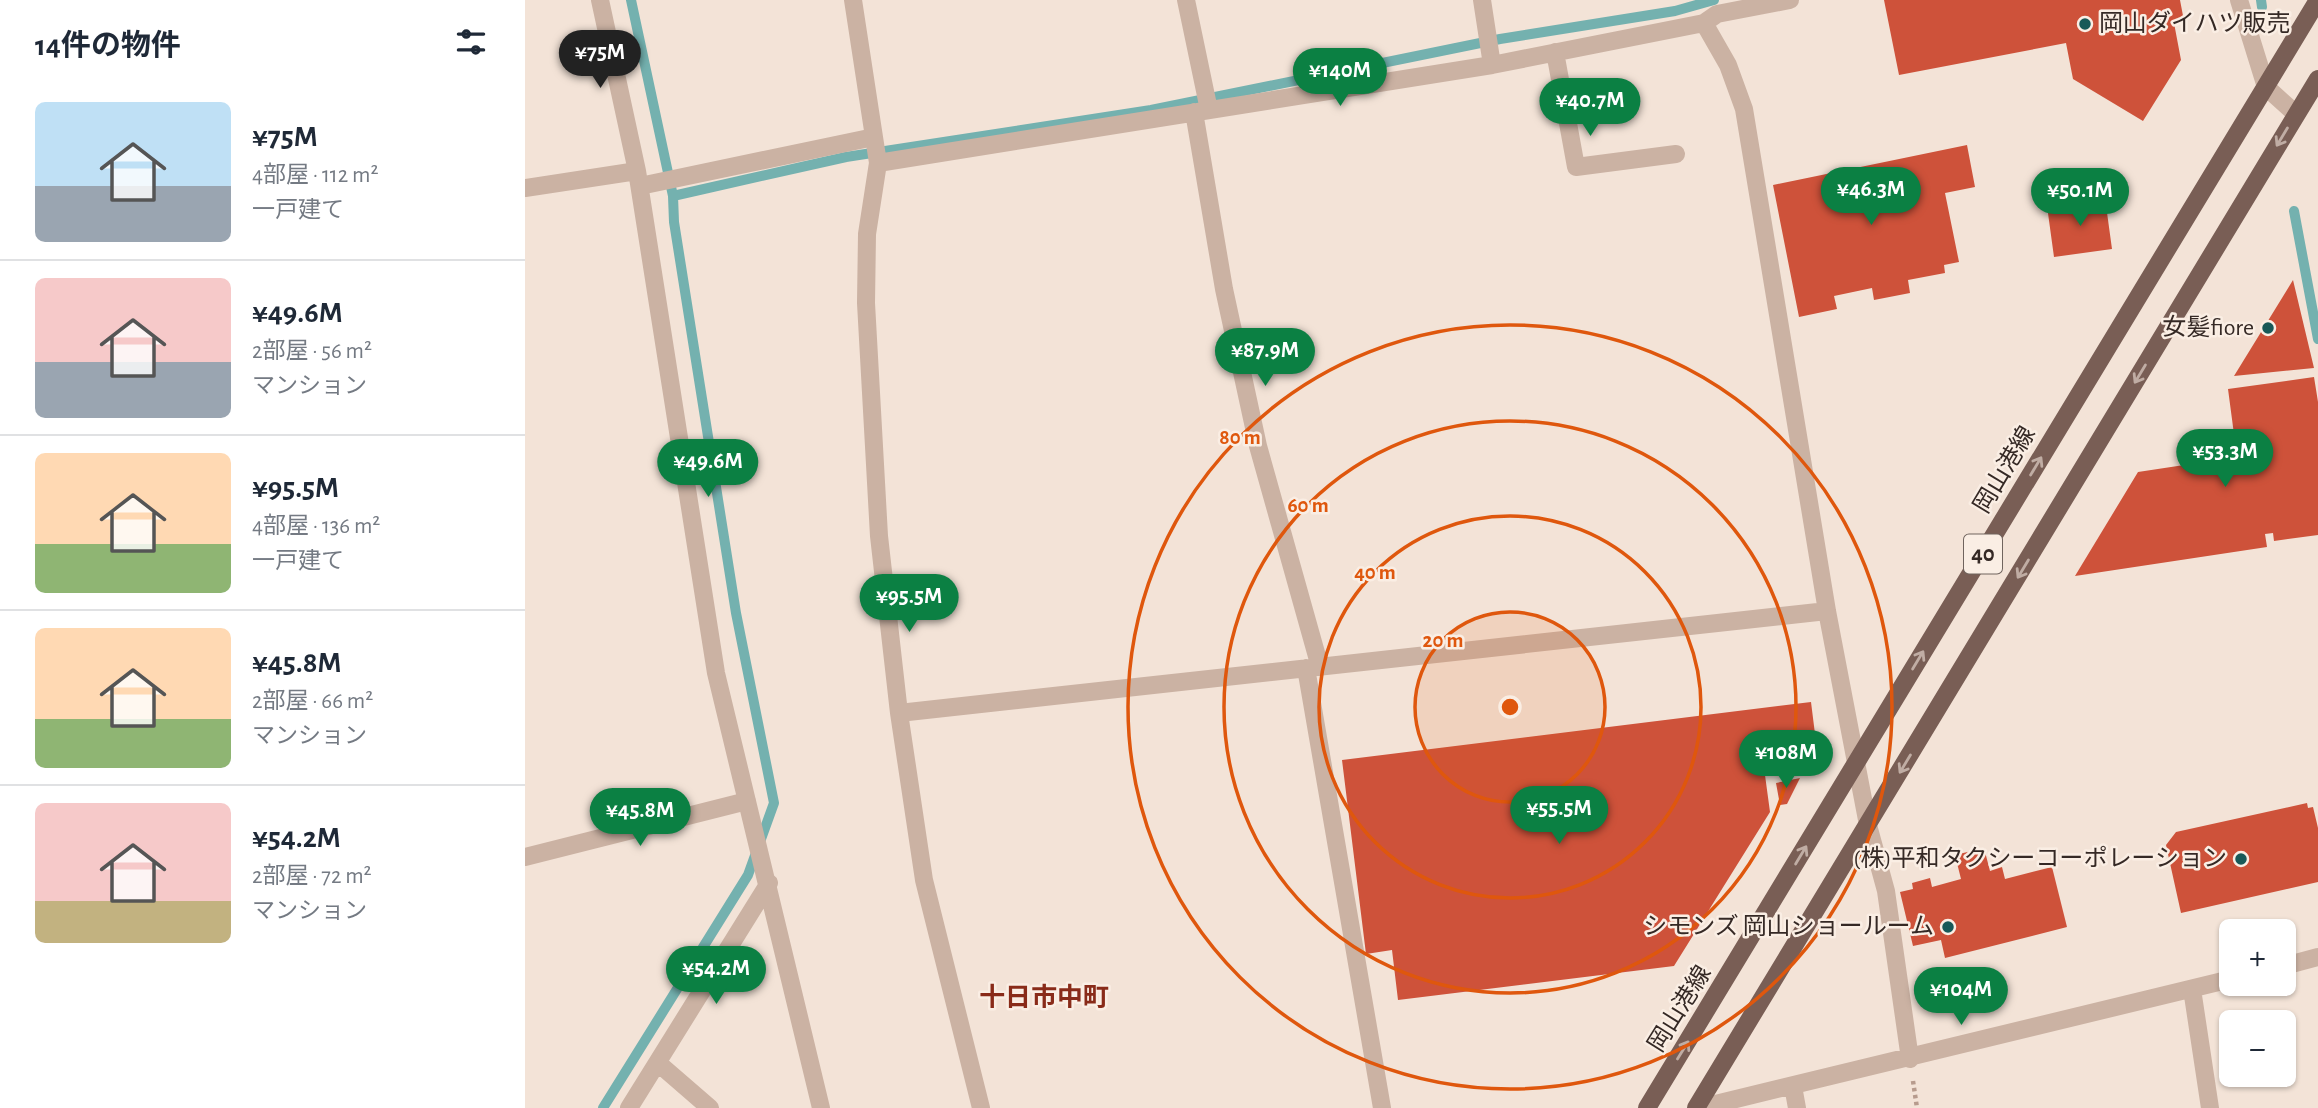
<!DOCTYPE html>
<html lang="ja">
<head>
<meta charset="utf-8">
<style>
  body { margin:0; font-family:"Alegreya Sans","Noto Sans JP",sans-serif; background:#f6f6f7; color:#1f2937; height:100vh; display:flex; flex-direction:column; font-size:26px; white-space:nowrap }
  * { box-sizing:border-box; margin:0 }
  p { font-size:23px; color:#747a83 }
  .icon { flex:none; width:38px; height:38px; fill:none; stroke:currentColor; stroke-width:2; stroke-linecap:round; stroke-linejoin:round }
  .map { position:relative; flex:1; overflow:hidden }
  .side { display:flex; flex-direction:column; background:#fff; width:525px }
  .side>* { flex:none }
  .buttons { position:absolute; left:1694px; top:919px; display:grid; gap:14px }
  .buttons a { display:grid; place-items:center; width:77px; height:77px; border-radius:10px; background:#fff; box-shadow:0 2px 5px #0004; font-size:35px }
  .price { position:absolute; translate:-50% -60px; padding:0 16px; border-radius:24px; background:#0b8043; color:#fff; font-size:23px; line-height:46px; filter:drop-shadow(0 2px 4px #0008) }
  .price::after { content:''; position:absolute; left:50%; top:42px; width:21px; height:16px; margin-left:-10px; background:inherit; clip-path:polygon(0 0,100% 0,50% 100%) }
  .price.selected { background:#222; color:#fff }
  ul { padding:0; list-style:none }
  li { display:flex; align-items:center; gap:21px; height:175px; padding:0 35px }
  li+li { border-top:2px solid #e0e1e3 }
  li span { display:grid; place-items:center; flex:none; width:196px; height:140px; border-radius:10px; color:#555 }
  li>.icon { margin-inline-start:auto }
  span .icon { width:84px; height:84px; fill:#fffc; stroke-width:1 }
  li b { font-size:30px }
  h2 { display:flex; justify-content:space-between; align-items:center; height:84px; padding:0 35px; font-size:30px }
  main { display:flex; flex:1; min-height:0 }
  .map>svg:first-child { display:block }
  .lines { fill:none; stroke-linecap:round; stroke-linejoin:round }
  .stream { stroke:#74b1af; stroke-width:10 }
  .building { fill:#ce523a }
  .path { stroke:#b79b8d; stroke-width:4.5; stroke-dasharray:3.5 3.5; stroke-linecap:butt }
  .minor { stroke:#cbb2a3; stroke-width:18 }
  .primary { stroke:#795e55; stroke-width:18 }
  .oneway { stroke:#c0ada4 }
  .ring { fill:none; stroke:#df570d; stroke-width:3.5 }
  .poi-dot { fill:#185958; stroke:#faeee4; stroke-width:2.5 }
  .labels { text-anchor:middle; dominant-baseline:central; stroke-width:5; stroke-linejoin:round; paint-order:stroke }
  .shield { fill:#faeee4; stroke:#70645e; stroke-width:2 }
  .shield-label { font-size:23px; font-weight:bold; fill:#352925 }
  .poi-label { font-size:24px; fill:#352925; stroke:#faeee4; text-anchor:end }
  .street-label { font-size:24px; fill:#352925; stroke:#faeee4 }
  .neighbourhood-label { font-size:26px; font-weight:bold; fill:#892b19; stroke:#faeee4 }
  .centre { fill:#df570d; stroke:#faeee4; stroke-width:3.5 }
  .ring-label { font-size:21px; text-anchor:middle; font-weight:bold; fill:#df570d; stroke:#faeee4; stroke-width:5; stroke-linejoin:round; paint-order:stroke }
</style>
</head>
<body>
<main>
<section class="side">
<h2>14件の物件<svg class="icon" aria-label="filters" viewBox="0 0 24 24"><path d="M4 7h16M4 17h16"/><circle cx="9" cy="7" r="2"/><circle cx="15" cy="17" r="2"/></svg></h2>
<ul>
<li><span style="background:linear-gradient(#bfe0f5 60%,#9aa5b1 0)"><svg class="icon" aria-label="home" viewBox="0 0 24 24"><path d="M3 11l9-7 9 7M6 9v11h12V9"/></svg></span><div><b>¥75M</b><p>4部屋 · 112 m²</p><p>一戸建て</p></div></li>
<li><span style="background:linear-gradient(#f6c9c9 60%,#9aa5b1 0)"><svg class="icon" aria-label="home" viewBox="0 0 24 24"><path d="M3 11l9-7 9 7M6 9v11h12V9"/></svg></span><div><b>¥49.6M</b><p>2部屋 · 56 m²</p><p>マンション</p></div></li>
<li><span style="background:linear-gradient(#ffd9b3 65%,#8fb573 0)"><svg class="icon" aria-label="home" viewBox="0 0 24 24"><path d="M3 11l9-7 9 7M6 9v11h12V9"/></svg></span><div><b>¥95.5M</b><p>4部屋 · 136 m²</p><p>一戸建て</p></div></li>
<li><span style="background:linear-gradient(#ffd9b3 65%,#8fb573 0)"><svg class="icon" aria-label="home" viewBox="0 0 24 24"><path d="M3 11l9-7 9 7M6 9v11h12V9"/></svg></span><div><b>¥45.8M</b><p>2部屋 · 66 m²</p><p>マンション</p></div></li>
<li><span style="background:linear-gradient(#f6c9c9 70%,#c2b280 0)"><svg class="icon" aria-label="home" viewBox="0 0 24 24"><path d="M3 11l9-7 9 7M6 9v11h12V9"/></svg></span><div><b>¥54.2M</b><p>2部屋 · 72 m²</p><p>マンション</p></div></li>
</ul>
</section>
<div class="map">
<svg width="1793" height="1108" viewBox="0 0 1793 1108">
  <rect width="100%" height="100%" fill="#f3e3d7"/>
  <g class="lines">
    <path class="stream" d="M 1736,0 L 1737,7
      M 148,196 L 321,157 L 626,110 L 975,39 L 1150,11 L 1189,0
      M 1769,211 L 1793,339
      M 78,1108 L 223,875 L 249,803 L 211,613 L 149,222 L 148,196 L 106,0"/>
  </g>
  <path class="building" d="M 1359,0 L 1655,0 L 1659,21 L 1649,23 L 1656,60 L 1618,121 L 1548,79 L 1541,43 L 1374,75 Z
    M 1442,145 L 1450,187 L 1420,193 L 1434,262 L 1419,265 L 1420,273 L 1383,280 L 1385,293 L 1349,300 L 1347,288 L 1309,296 L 1312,309 L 1274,317 L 1248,185 Z
    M 1580,198 L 1587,249 L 1529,257 L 1522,206 Z
    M 1768,280 L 1789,368 L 1709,376 Z
    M 1789,377 L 1793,402 L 1793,535 L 1749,541 L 1748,533 L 1740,534 L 1742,547 L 1550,576 L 1613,472 L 1712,457 L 1703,389 Z
    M 1286,702 L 1292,750 L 1283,763 L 1253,766 L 1252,751 L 1237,753 L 1245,812 L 1149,966 L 873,1000 L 867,950 L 841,954 L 817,760 Z
    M 1275,778 L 1262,804 L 1255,805 L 1251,783 Z
    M 1782,803 L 1783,808 L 1788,807 L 1793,828 L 1793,882 L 1656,913 L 1641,845 L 1651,832 Z
    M 1459,848 L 1465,871 L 1477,867 L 1480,879 L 1527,867 L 1542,927 L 1420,958 L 1416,940 L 1388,946 L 1375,892 L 1388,889 L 1387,883 L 1405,878 L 1407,887 L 1436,879 L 1430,855 Z"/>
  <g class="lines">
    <path class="path" d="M 1388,1081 L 1392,1108"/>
    <path class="minor" d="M 75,0 L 112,171 L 191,673 L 296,1108
      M 661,0 L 684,110
      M 957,0 L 967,65
      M 1714,0 L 1741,87 L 1771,114
      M 1179,23 L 1203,65 L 1219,109 L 1302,611 L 1343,825 L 1361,891 L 1385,1059
      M 1030,52 L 1051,167 L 1151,154
      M 669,112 L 699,289 L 733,446 L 795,667
      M 349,137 L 353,163 L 342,234 L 341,303 L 354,536 L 374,713 L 399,880 L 456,1108
      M 353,163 L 967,65 L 1179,23 L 1192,14 L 1265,0
      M 115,186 L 349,137 L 328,0
      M 0,188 L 112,171
      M 781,668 L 857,1108
      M 374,713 L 1302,611
      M 0,857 L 222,801
      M 1759,966 L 1793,957
      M 1667,989 L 1685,1108
      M 133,1063 L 185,1108
      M 1268,1086 L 1272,1108
      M 104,1108 L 244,883
      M 1174,1108 L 1706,979"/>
    <path class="primary" d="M 1122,1108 L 1793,0
      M 1171,1108 L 1793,79"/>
  </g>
  <defs><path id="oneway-shaft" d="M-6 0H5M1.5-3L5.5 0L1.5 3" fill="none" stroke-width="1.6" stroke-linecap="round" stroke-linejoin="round" transform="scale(1.75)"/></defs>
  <g class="oneway">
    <use href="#oneway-shaft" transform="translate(1757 137) rotate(121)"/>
    <use href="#oneway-shaft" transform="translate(1615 374) rotate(121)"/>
    <use href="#oneway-shaft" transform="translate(1511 466) rotate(-59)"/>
    <use href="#oneway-shaft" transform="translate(1498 569) rotate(121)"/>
    <use href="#oneway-shaft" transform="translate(1393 660) rotate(-59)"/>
    <use href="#oneway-shaft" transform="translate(1380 764) rotate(121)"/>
    <use href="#oneway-shaft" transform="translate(1276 855) rotate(-59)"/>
    <use href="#oneway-shaft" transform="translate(1158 1050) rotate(-58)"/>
  </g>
  <circle cx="985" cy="707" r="95" fill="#df570d" fill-opacity=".12"/>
  <g class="ring">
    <circle cx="985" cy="707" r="95"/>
    <circle cx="985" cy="707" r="191"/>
    <circle cx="985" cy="707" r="286"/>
    <circle cx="985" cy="707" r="382"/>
  </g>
  <g class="poi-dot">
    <circle cx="1560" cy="24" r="7"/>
    <circle cx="1743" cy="328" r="7"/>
    <circle cx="1716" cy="859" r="7"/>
    <circle cx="1423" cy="927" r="7"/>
  </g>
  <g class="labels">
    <rect class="shield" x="1439" y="534.5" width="38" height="39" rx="5"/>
    <g class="shield-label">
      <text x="1458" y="554">40</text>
    </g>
    <g class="poi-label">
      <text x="1574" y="24" text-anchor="start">岡山ダイハツ販売</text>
      <text x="1729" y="328">女髪fiore</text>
      <text x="1702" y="859">(株)平和タクシーコーポレーション</text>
      <text x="1409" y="927">シモンズ 岡山ショールーム</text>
    </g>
    <g class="street-label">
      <text transform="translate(1480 470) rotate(-59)">岡山港線</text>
      <text transform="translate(1155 1009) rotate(-58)">岡山港線</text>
    </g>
    <g class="neighbourhood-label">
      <text x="519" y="998">十日市中町</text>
    </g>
  </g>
  <circle cx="985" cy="707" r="10" class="centre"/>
  <g class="ring-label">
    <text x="715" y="444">80 m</text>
    <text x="783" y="512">60 m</text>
    <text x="850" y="579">40 m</text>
    <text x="918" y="647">20 m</text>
  </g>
</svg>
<div class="buttons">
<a>+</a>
<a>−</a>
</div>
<b class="price selected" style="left:75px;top:90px">¥75M</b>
<b class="price" style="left:815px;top:108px">¥140M</b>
<b class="price" style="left:1065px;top:138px">¥40.7M</b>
<b class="price" style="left:1346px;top:227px">¥46.3M</b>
<b class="price" style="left:1555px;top:228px">¥50.1M</b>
<b class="price" style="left:740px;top:388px">¥87.9M</b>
<b class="price" style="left:1700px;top:489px">¥53.3M</b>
<b class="price" style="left:183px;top:499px">¥49.6M</b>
<b class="price" style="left:384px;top:634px">¥95.5M</b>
<b class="price" style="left:1261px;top:790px">¥108M</b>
<b class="price" style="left:1034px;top:846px">¥55.5M</b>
<b class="price" style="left:115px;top:848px">¥45.8M</b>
<b class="price" style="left:191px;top:1006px">¥54.2M</b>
<b class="price" style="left:1436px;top:1027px">¥104M</b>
</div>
</main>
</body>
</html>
